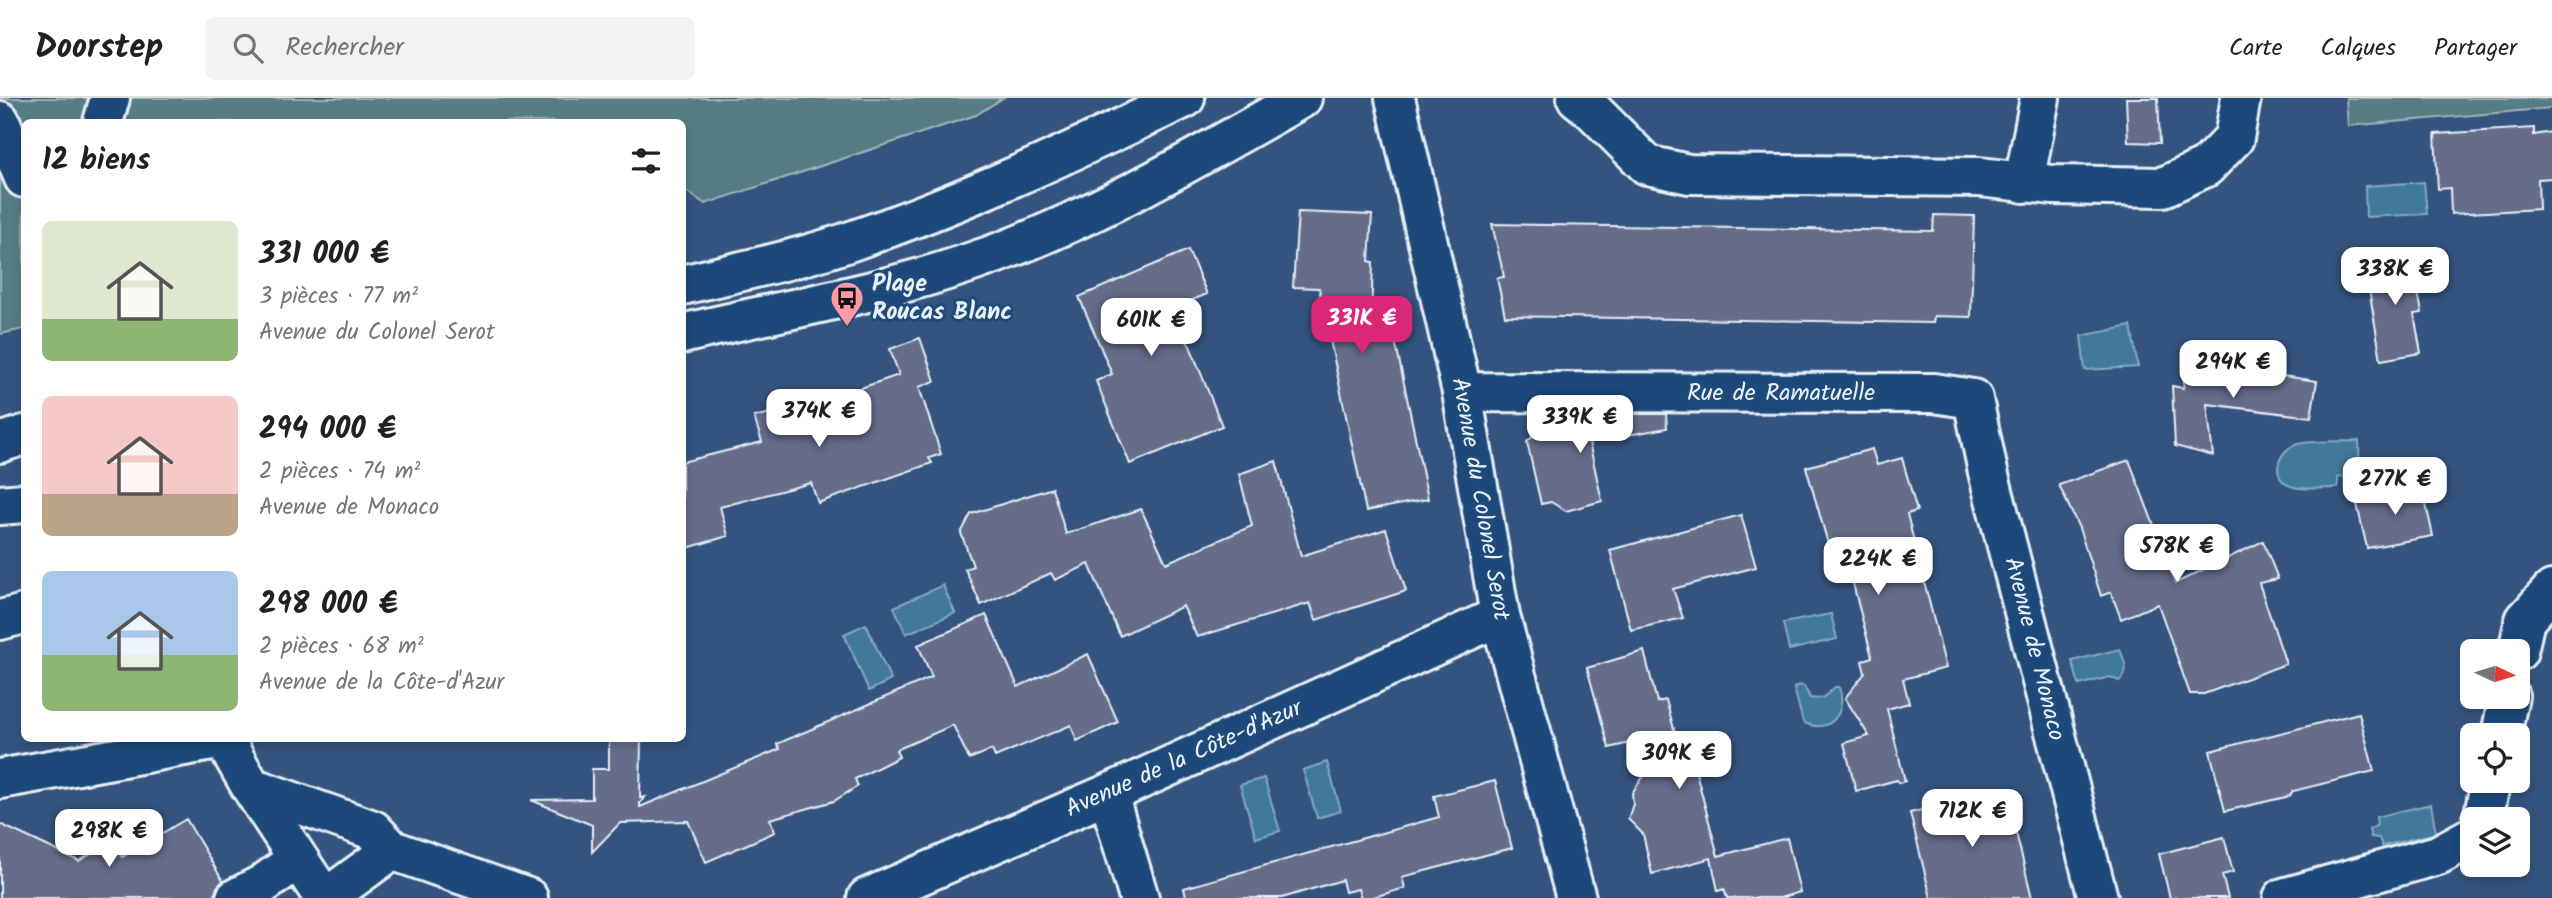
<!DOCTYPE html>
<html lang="fr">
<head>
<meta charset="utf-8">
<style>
  body { margin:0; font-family:Kalam,sans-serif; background:#f2f2f2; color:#202124; height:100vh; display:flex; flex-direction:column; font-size:26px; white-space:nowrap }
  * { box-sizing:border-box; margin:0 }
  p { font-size:23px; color:#757577 }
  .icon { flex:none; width:38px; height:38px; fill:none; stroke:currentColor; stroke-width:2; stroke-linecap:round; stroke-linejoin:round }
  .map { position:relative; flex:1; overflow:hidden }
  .side { position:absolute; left:21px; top:21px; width:665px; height:623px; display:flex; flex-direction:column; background:#fff; border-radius:10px; box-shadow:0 4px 10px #0003 }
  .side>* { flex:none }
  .needle { width:46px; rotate:94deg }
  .controls { position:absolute; left:2460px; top:541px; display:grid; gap:14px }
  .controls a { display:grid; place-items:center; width:70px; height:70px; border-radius:10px; background:#fff; box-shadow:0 4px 10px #0003; font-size:35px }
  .price { position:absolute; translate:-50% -60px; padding:0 16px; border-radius:14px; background:#fff; color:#222; font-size:23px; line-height:46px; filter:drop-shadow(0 2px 4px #0008) }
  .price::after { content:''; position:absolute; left:50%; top:42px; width:21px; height:16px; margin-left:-10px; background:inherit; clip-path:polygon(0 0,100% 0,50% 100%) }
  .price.active { background:#db2777; color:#fff }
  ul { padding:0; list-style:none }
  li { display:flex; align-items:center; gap:21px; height:175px; padding:0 21px }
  li span { display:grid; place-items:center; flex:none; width:196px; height:140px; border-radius:10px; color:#555 }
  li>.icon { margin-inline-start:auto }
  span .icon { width:84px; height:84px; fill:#fffc; stroke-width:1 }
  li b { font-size:30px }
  h2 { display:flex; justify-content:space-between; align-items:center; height:84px; padding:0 21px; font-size:30px }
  header { display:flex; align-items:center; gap:42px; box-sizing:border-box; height:98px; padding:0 35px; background:#fff; border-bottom:2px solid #e0e0e0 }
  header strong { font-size:33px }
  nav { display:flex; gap:38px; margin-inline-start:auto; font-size:24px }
  .search { width:490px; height:63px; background:#f2f2f2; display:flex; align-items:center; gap:18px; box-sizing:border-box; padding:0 24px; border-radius:10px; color:#757577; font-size:26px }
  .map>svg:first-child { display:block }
  .green { fill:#577d83; stroke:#a0b7be; stroke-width:2 }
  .water { fill:#427a9c; stroke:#84aac1; stroke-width:2 }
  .building { fill:#656d8b; stroke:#e8f1f8; stroke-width:2 }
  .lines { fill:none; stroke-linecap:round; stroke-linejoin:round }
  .minor-casing { stroke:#e8f1f8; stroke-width:44 }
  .major-casing { stroke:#e8f1f8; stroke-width:44 }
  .minor { stroke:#1f4a7a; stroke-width:38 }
  .major { stroke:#1f4a7a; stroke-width:38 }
  .labels { text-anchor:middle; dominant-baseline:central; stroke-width:6; stroke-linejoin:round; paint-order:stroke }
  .poi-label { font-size:24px; font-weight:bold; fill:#e8f1f8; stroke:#1f4a7a; text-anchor:start }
  .street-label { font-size:24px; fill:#e8f1f8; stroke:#1f4a7a }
</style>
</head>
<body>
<header>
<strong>Doorstep</strong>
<div class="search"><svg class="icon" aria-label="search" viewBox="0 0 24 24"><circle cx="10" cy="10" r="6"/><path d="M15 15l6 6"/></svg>Rechercher</div>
<nav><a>Carte</a><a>Calques</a><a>Partager</a></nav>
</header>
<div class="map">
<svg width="2552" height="800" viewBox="0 0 2552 800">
  <rect width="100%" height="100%" fill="#34547f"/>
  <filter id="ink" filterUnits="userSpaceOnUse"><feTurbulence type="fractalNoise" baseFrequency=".0143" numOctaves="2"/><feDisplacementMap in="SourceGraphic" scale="14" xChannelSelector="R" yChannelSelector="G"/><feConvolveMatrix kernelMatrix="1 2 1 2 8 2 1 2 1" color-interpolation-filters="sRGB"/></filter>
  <g filter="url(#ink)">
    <path class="green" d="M 0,0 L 1003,0 L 976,17 L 705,106 L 683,91 L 682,24 L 24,24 L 24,231 L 0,236 Z
      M 2346,0 L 2552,0 L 2552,10 L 2348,28 Z"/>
    <path class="water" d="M 2424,84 L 2427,116 L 2366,119 L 2365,88 Z
      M 2131,228 L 2138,269 L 2085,272 L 2081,238 Z
      M 2359,343 L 2360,381 L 2338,379 L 2338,390 C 2324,390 2307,392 2294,389 C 2268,383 2277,351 2298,346 C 2317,342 2340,344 2359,343 Z
      M 943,487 L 955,515 L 906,536 L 894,509 Z
      M 1831,516 L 1837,541 L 1789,552 L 1783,525 Z
      M 866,526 L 891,582 L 869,593 L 844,536 Z
      M 2120,551 C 2124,563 2131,575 2119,583 L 2110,579 L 2079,587 L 2072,563 Z
      M 1798,587 L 1804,588 L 1810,600 C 1824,603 1826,597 1835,589 L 1839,589 C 1848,615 1829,638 1803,624 L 1794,590 Z
      M 1327,664 L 1341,713 L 1317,720 L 1303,672 Z
      M 1264,680 L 1280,733 L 1256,740 L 1240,687 Z
      M 2431,706 L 2436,735 L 2382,748 L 2379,740 L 2371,739 L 2369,732 L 2377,727 L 2376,719 Z"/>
    <path class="building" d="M 2126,0 L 2158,0 L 2160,45 L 2128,44 Z
      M 2534,30 L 2534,37 L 2552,34 L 2552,80 L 2538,81 L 2539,111 L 2451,116 L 2450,90 L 2438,91 L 2435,36 Z
      M 1298,114 L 1372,117 L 1369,163 L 1373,164 L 1371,222 L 1390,218 L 1428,401 L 1366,413 L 1319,190 L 1293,189 Z
      M 1934,117 L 1974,118 L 1971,219 L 1934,218 L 1933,225 L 1505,218 L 1497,180 L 1504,179 L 1492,126 L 1933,133 Z
      M 1188,152 L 1207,196 L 1169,212 L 1190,248 L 1222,328 L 1130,366 L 1096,283 L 1112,276 L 1079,199 Z
      M 2411,158 L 2422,215 L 2414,216 L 2421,255 L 2381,262 L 2365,167 Z
      M 920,240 L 935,283 L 919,289 L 941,356 L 929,360 L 932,365 L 818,405 L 811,385 L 720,409 L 728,438 L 687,450 L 682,427 L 682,364 L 762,344 L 754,319 L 799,308 L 800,311 L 859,295 L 858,291 L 899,277 L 890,251 Z
      M 2187,264 L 2317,283 L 2311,319 L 2207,306 L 2213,358 L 2175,348 L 2172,288 L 2183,290 Z
      M 1569,316 L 1666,316 L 1667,330 L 1589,344 L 1602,403 L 1566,413 L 1551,404 L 1541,406 L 1527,344 L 1539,332 L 1569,331 Z
      M 1872,351 L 1877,367 L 1902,360 L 1917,413 L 1907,416 L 1946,570 L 1903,581 L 1909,605 L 1887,611 L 1905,683 L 1899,685 L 1897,682 L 1856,693 L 1844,645 L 1869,638 L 1845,600 L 1865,575 L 1862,563 L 1872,559 L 1850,474 L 1837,477 L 1806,369 Z
      M 2129,362 L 2176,485 L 2263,443 L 2278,481 L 2259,485 L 2286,566 L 2204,596 L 2190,596 L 2158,506 L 2121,521 L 2111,494 L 2101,498 L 2079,430 L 2059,387 Z
      M 1276,363 L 1301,458 L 1386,431 L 1406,493 L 1316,522 L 1310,505 L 1197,539 L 1183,508 L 1120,538 L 1089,466 L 1055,482 L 1051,475 L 981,507 L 965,471 L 973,468 L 961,435 L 971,416 L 1052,390 L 1066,436 L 1141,411 L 1166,465 L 1252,428 L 1239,376 Z
      M 2422,388 L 2433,438 L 2367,450 L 2356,402 Z
      M 1741,417 L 1756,469 L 1673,491 L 1683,520 L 1631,532 L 1610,452 Z
      M 986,517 L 1018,589 L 1088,556 L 1118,624 L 1077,643 L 1071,627 L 995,659 L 992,652 L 969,661 L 953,627 L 896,652 L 899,659 L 855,681 L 858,688 L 834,703 L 770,721 L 775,734 L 706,764 L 688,723 L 620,725 L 592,754 L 592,727 L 531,702 L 592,701 L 592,671 L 609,671 L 609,640 L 641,640 L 640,700 L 645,699 L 640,705 L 640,709 L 780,651 L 777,646 L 932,579 L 918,547 Z
      M 1644,553 L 1657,604 L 1666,602 L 1680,653 L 1690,651 L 1718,758 L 1787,740 L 1800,794 L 1780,800 L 1727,800 L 1724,791 L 1718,793 L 1711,760 L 1652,776 L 1643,736 L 1628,721 L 1633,706 L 1632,695 L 1674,634 L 1609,650 L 1587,570 Z
      M 2359,615 L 2374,673 L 2293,693 L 2290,698 L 2225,713 L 2210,653 Z
      M 1495,683 L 1512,750 L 1402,779 L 1405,790 L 1370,800 L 1361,800 L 1358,791 L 1345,794 L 1342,782 L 1282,800 L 1186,800 L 1184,790 L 1439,719 L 1434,698 Z
      M 2005,690 L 2032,800 L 1931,800 L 1910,715 Z
      M 186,721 L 223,783 L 217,789 L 214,800 L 0,800 L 0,726 L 79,763 L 113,743 L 122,759 Z
      M 2224,739 L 2233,774 L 2222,777 L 2228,800 L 2170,800 L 2159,756 Z"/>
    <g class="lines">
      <defs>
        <path id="minor" d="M 1395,0 L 1462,294 L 1500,518 L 1576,800
          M 1577,0 L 1592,12 L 1647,67 L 1689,76 L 1979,79 L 2053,87 L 2163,89 L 2206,69 L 2234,40 L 2241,0
          M 0,23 L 24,80
          M 103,24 L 110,0
          M 2024,85 L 2040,0
          M 1462,294 L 1934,295 L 1973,301 L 1988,374 L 2098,800
          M 0,522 L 24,516
          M 2518,553 L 2525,522 L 2552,492
          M 2501,637 L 2509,598
          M 223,640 L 251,689 L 324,800
          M 0,681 L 223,641
          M 251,689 L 373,732 L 392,752 L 528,800
          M 1108,696 L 1139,800
          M 2483,721 L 2491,682
          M 236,800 L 263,786 L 298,761
          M 326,800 L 392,752
          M 867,800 L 1108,696 L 1500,518
          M 2283,800 L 2438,757 L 2473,738"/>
        <path id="major" d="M 682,187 C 741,173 801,161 857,141 C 970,102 1077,51 1185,0
          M 682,236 C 780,212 880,196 975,163 C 1091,123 1196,60 1302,0
          M 0,345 L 24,337
          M 0,407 L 24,405"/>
      </defs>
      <use href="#minor" class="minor-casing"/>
      <use href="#major" class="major-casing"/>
      <use href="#minor" class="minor"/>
      <use href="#major" class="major"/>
    </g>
  </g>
  <defs>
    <symbol id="bus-pin" viewBox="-11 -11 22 30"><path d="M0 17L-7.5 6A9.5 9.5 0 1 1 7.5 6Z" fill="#ff9aa2" stroke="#1f4a7a"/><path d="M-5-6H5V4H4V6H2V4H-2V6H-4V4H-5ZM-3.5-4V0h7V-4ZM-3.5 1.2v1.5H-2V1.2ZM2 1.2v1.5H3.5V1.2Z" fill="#111"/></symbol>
  </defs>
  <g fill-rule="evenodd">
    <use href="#bus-pin" x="828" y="181" width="38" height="52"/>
  </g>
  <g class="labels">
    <g class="poi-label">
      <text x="872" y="186">Plage<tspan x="872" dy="28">Roucas Blanc</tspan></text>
    </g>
    <g class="street-label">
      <text x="1781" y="295">Rue de Ramatuelle</text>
      <text transform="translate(1480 401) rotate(80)">Avenue du Colonel Serot</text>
      <text transform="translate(2034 551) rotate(76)">Avenue de Monaco</text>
      <text transform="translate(1184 661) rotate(-24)">Avenue de la Côte-d'Azur</text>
    </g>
  </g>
</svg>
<div class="controls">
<a><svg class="needle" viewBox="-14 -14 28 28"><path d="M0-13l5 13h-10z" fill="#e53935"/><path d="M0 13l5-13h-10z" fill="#757577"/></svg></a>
<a><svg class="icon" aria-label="locate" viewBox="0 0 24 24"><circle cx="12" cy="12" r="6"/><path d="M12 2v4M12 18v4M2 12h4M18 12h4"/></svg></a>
<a><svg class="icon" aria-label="layers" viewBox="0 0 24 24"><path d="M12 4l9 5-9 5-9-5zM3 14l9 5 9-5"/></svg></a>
</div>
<b class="price" style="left:2395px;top:209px">338K €</b>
<b class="price active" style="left:1362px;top:258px">331K €</b>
<b class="price" style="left:1151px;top:260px">601K €</b>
<b class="price" style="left:2233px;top:302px">294K €</b>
<b class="price" style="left:819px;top:351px">374K €</b>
<b class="price" style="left:1580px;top:357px">339K €</b>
<b class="price" style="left:2395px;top:419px">277K €</b>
<b class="price" style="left:2177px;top:486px">578K €</b>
<b class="price" style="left:1878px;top:499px">224K €</b>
<b class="price" style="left:1679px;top:693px">309K €</b>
<b class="price" style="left:1972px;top:751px">712K €</b>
<b class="price" style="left:109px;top:771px">298K €</b>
<section class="side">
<h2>12 biens<svg class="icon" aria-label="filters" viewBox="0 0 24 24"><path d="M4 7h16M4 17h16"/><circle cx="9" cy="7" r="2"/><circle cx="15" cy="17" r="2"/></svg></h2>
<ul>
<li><span style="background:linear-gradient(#dfe7d0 70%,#8fb573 0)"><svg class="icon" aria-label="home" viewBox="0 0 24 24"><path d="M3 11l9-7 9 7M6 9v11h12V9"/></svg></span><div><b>331 000 €</b><p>3 pièces · 77 m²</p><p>Avenue du Colonel Serot</p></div></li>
<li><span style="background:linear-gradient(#f6c9c9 70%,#b9a48a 0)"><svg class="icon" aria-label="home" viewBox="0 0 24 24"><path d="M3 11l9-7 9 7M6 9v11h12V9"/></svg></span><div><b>294 000 €</b><p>2 pièces · 74 m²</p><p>Avenue de Monaco</p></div></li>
<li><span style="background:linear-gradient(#a9c7e8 60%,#8fb573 0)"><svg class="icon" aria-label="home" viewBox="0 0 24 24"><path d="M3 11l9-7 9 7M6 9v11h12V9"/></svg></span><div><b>298 000 €</b><p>2 pièces · 68 m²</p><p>Avenue de la Côte-d'Azur</p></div></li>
</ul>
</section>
</div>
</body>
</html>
